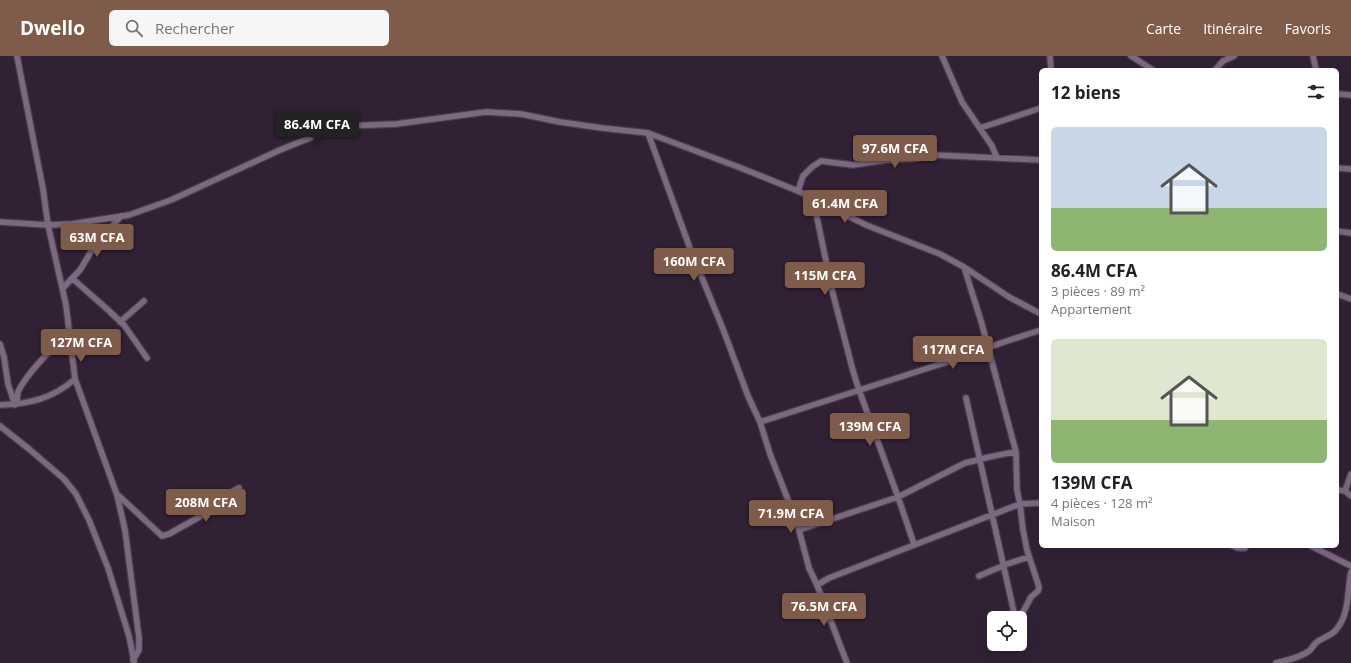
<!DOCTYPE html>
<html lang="fr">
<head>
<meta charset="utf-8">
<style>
  body { margin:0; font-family:"Open Sans",sans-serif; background:#f6f6f6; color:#222; height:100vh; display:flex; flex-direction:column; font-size:15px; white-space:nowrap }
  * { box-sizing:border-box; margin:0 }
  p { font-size:13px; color:#767676 }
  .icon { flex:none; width:22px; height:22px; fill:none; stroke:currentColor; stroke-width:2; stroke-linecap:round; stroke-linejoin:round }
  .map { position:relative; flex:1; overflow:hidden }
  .panel { position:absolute; left:1039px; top:12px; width:300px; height:480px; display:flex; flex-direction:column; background:#fff; border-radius:6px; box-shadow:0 4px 16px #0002 }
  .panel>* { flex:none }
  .fabs { position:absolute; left:987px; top:555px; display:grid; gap:8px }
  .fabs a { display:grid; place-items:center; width:40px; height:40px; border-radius:6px; background:#fff; box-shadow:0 4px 16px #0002; font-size:20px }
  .price { position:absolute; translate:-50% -34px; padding:0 9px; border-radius:4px; background:#7f5c49; color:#fff; font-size:13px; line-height:26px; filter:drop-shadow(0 1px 2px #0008) }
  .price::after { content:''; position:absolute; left:50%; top:24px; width:12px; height:9px; margin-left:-6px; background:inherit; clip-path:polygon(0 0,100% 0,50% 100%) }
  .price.selected { background:#222; color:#fff }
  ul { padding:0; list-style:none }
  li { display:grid; align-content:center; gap:8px; height:212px; padding:0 12px }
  li span { display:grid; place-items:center; height:124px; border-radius:6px; color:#555 }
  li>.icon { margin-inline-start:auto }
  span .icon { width:72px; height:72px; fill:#fffc; stroke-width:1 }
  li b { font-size:17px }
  h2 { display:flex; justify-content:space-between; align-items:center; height:48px; padding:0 12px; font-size:17px }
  header { display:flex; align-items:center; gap:24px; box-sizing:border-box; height:56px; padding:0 20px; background:#7f5c49; color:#fff }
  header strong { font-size:19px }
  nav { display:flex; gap:22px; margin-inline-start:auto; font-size:14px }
  .search { width:280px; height:36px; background:#f6f6f6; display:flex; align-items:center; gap:10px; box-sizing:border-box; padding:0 14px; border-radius:6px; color:#767676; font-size:15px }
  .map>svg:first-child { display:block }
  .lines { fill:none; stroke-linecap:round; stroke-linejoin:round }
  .street-casing { stroke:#4a3c4c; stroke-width:8 }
  .street { stroke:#7c6980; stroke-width:5.5 }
</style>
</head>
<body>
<header>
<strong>Dwello</strong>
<div class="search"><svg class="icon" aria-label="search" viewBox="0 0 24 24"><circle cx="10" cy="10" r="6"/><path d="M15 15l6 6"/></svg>Rechercher</div>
<nav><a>Carte</a><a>Itinéraire</a><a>Favoris</a></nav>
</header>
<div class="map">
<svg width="1351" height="607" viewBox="0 0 1351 607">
  <rect width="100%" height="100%" fill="#312135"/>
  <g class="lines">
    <defs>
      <path id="street" d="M 17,0 L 43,133 L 48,169 L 66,249 L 75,323 L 117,439 L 125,474 L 139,582 L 139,594 L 133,604
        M 942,0 L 962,46 L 992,90 L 997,102
        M 1050,0 L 1051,14
        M 1131,0 L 1153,14
        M 1313,0 L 1316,14
        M 1215,14 L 1223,5 L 1234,0
        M 1337,38 L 1351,39
        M 980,72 L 1041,52
        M 648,77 L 691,195 L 723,273 L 748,340 L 760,366 L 770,398 L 794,459 L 799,474 L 898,441 L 965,407 L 978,404 C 991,400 1003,398 1016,396 L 1017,434 L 1020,448 L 1023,474 L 1027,494 L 1039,531 L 1038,535 L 1031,541 L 1023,556 L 1015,561 C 999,488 982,415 966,342
        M 1337,112 L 1351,113
        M 798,135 L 803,120 L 812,111 L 821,105 L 853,109 L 886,104 L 912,103 L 934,99 L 1041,104
        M 817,144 L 815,152 L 832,234 L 853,315 L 859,334 L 898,441 L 914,488
        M 0,166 L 48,169 L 72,168 L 129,159 L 171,144 L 280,94 L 332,73 L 346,70 L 396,68 L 486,56 L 521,58 L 560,66 L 602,72 L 648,77 L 741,112 L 798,135 L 866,169 L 940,198 L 964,211 L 1009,241 L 1041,258
        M 1337,175 L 1351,177
        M 964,211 L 981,265 L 1016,396
        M 73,223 L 107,253 L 124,269 L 147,302
        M 63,232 L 80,214 L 92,194 L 121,160
        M 1337,238 L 1351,243
        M 120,266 L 144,245
        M 0,288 L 4,301 L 8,328 L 15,349
        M 17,348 C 17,344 17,340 18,336 C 25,320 55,288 69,277
        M 0,349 C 29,348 52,343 75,323
        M 760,366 L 947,306 L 1007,285 L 1041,274
        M 0,370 L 29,393 L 64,423 L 76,438 L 89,464 L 108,512 L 129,580 L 134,605
        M 1337,434 L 1345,435 L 1351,440
        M 1345,435 L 1351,418
        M 118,439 L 162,480 L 169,478 L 201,460 L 215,444 L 239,432
        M 799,474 L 809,512 L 817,529 L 829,522 L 1020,448 L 1041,447
        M 1233,490 L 1238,492 L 1245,492 L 1246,490
        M 1311,490 L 1351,510
        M 979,520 L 1007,508 L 1029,501
        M 817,529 L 847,607
        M 1276,607 C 1287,604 1300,602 1309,595 C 1312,593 1313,589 1317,586 C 1322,582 1330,580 1335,575 C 1350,559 1347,535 1351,516"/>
    </defs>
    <use href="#street" class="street-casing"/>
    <use href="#street" class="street"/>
  </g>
</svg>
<div class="fabs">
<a><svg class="icon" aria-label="locate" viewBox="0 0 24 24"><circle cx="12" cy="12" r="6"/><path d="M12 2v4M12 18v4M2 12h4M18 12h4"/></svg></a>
</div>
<b class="price selected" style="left:317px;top:89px">86.4M CFA</b>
<b class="price" style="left:895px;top:113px">97.6M CFA</b>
<b class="price" style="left:845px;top:168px">61.4M CFA</b>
<b class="price" style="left:97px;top:202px">63M CFA</b>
<b class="price" style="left:694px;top:226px">160M CFA</b>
<b class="price" style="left:825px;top:240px">115M CFA</b>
<b class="price" style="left:81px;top:307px">127M CFA</b>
<b class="price" style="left:953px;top:314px">117M CFA</b>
<b class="price" style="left:870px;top:391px">139M CFA</b>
<b class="price" style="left:206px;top:467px">208M CFA</b>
<b class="price" style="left:791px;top:478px">71.9M CFA</b>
<b class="price" style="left:824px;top:571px">76.5M CFA</b>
<section class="panel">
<h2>12 biens<svg class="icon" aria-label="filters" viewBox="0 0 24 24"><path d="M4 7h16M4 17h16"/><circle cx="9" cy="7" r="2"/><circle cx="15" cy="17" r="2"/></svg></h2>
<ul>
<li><span style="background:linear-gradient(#c9d6e8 65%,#8fb573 0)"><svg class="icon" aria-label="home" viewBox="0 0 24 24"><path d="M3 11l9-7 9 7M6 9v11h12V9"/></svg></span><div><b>86.4M CFA</b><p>3 pièces · 89 m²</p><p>Appartement</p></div></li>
<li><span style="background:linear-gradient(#dfe7d0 65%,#8fb573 0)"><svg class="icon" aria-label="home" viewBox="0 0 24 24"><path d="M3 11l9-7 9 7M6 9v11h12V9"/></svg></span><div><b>139M CFA</b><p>4 pièces · 128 m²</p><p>Maison</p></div></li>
</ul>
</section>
</div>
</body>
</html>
